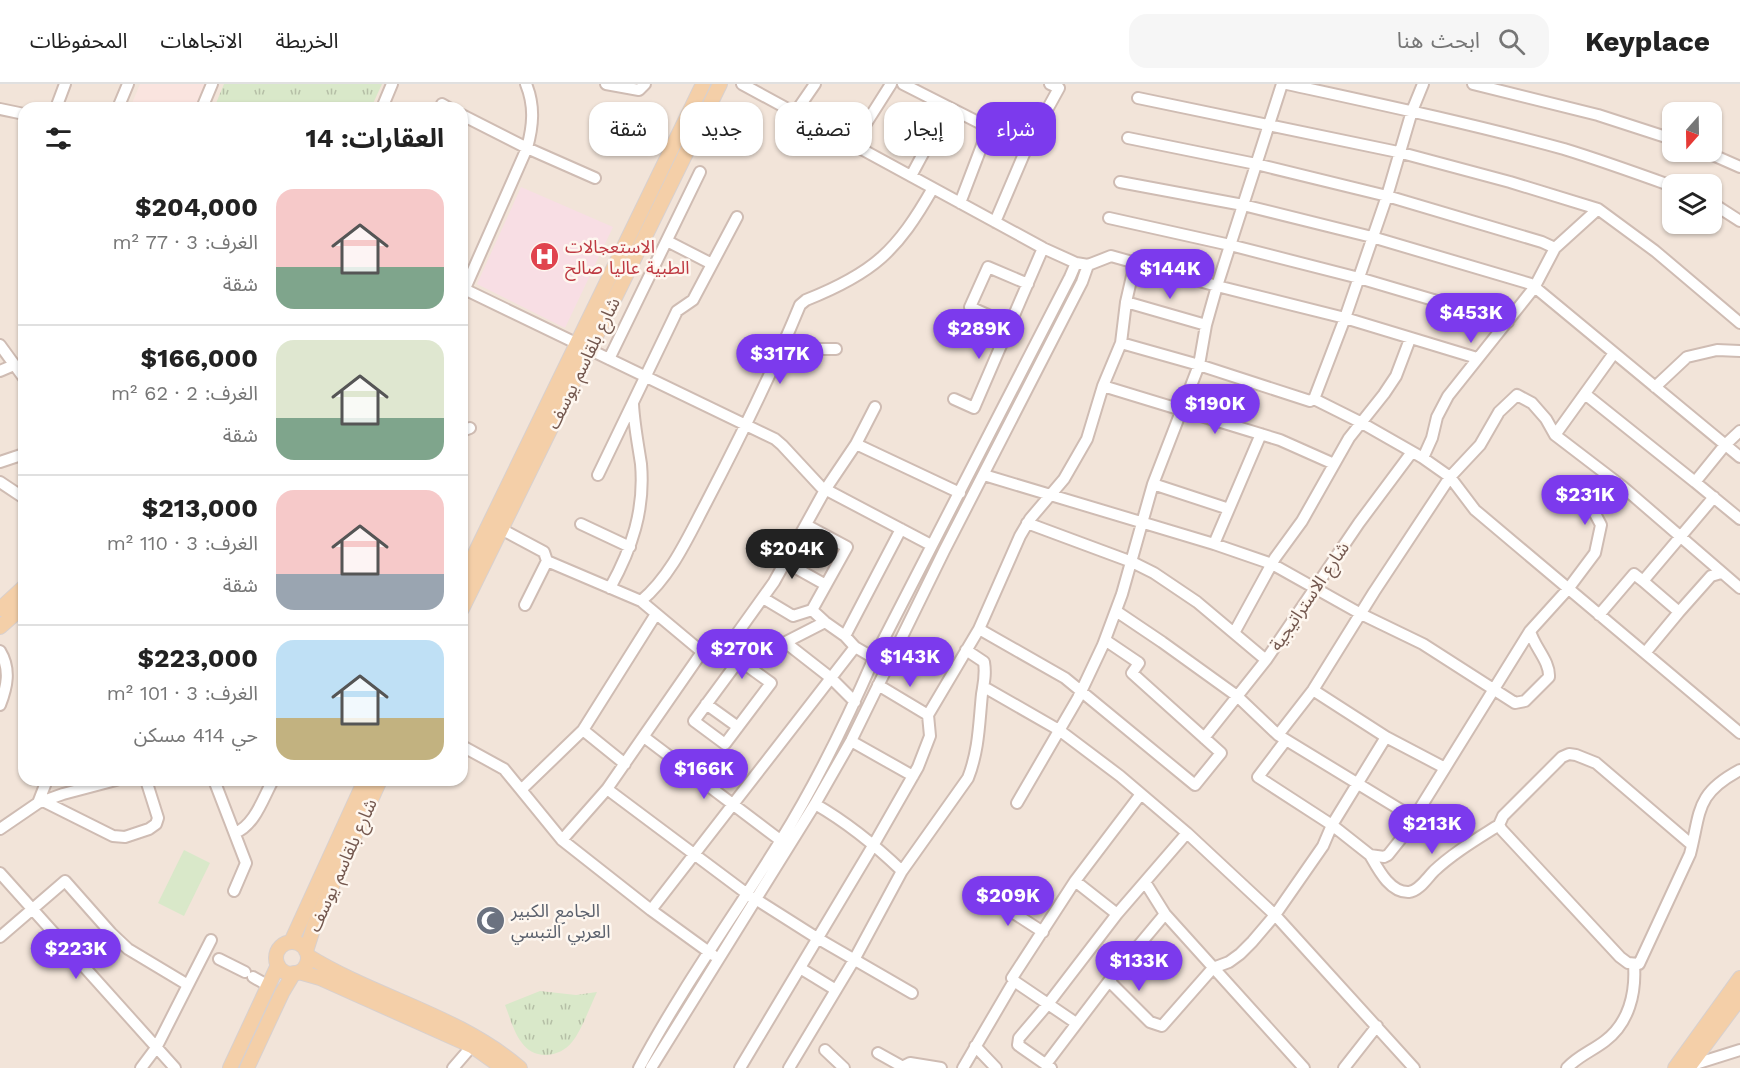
<!DOCTYPE html>
<html lang="ar">
<head>
<meta charset="utf-8">
<style>
  body { margin:0; font-family:"Work Sans","Noto Sans Arabic",sans-serif; background:#f6f6f6; color:#222; direction:rtl; height:100vh; display:flex; flex-direction:column; font-size:22px; white-space:nowrap }
  * { box-sizing:border-box; margin:0 }
  p { font-size:20px; color:#767676 }
  .icon { flex:none; width:33px; height:33px; fill:none; stroke:currentColor; stroke-width:2; stroke-linecap:round; stroke-linejoin:round }
  .map { position:relative; flex:1; overflow:hidden; direction:ltr }
  .details { position:absolute; left:18px; top:18px; width:450px; height:684px; display:flex; flex-direction:column; background:#fff; border-radius:18px; box-shadow:0 2px 4px #0004; direction:rtl }
  .details>* { flex:none }
  .hud { position:absolute; left:486px; top:18px; width:570px; height:54px; direction:rtl; display:flex; gap:12px }
  .needle { width:39px; rotate:200deg }
  .controls { position:absolute; left:1662px; top:18px; display:grid; gap:12px }
  .controls a { display:grid; place-items:center; width:60px; height:60px; border-radius:12px; background:#fff; box-shadow:0 2px 4px #0004; font-size:30px }
  .price { position:absolute; translate:-50% -51px; padding:0 14px; border-radius:21px; background:#7c3aed; color:#fff; font-size:20px; line-height:39px; filter:drop-shadow(0 2px 3px #0008) }
  .price::after { content:''; position:absolute; left:50%; top:36px; width:18px; height:14px; margin-left:-9px; background:inherit; clip-path:polygon(0 0,100% 0,50% 100%) }
  .price.selected { background:#222; color:#fff }
  ul { padding:0; list-style:none }
  li { display:flex; align-items:center; gap:18px; height:150px; padding:0 24px }
  li+li { border-top:2px solid #e0e0e0 }
  li span { display:grid; place-items:center; flex:none; width:168px; height:120px; border-radius:18px; color:#555 }
  li>.icon { margin-inline-start:auto }
  span .icon { width:72px; height:72px; fill:#fffc; stroke-width:1 }
  li b { font-size:26px }
  h2 { display:flex; justify-content:space-between; align-items:center; height:72px; padding:0 24px; font-size:26px }
  .chip { padding:0 21px; border-radius:18px; background:#fff; box-shadow:0 2px 4px #0004; font-size:21px; line-height:54px }
  .chip.selected { background:#7c3aed; color:#fff }
  header { display:flex; align-items:center; gap:36px; box-sizing:border-box; height:84px; padding:0 30px; background:#fff; border-bottom:2px solid #e0e0e0 }
  header strong { font-size:28px }
  nav { display:flex; gap:33px; margin-inline-start:auto; font-size:21px }
  .search { width:420px; height:54px; background:#f6f6f6; display:flex; align-items:center; gap:15px; box-sizing:border-box; padding:0 21px; border-radius:18px; color:#767676; font-size:22px }
  .map>svg:first-child { display:block }
  .residential { fill:#f2e4d9; fill-rule:evenodd }
  .commercial { fill:#fae4df }
  .medical { fill:#f8dee4 }
  .grass { fill:url(#grass-tufts) }
  .pitch { fill:#d9e8c9 }
  .lines { fill:none; stroke-linecap:round; stroke-linejoin:round }
  .minor-casing { stroke:#cfbcb3; stroke-width:14 }
  .major-casing { stroke:#d8d0ce; stroke-width:16 }
  .minor { stroke:#fff; stroke-width:10 }
  .major { stroke:#f4cfa8; stroke-width:14 }
  .labels { text-anchor:middle; dominant-baseline:central; stroke-width:5; stroke-linejoin:round; paint-order:stroke }
  .health-label { font-size:18px; fill:#be3a42; stroke:#fef7f0; text-anchor:start }
  .street-label { font-size:18px; fill:#74584f; stroke:#fef7f0 }
  .worship-label { font-size:18px; fill:#5b616d; stroke:#fef7f0; text-anchor:start }
</style>
</head>
<body>
<header>
<strong>Keyplace</strong>
<div class="search"><svg class="icon" aria-label="search" viewBox="0 0 24 24"><circle cx="10" cy="10" r="6"/><path d="M15 15l6 6"/></svg>ابحث هنا</div>
<nav><a>الخريطة</a><a>الاتجاهات</a><a>المحفوظات</a></nav>
</header>
<div class="map">
<svg width="1740" height="984" viewBox="0 0 1740 984">
  <defs>
    <pattern id="grass-tufts" width="24" height="20" patternUnits="userSpaceOnUse" patternTransform="scale(1.5)"><rect width="24" height="20" fill="#d9e8c9"/><path d="M3 7l-1-3M5 7V3M7 7l1-3M15 17l-1-3M17 17v-4M19 17l1-3" fill="none" stroke="#b5bfa6"/></pattern>
  </defs>
  <rect width="100%" height="100%" fill="#fbf3ea"/>
  <path class="residential" d="M 0,0 L 1740,0 L 1740,984 L 0,984 ZM 24,24 L 462,24 L 462,696 L 24,696 ZM 1672,28 L 1712,28 L 1712,68 L 1672,68 ZM 1672,100 L 1712,100 L 1712,140 L 1672,140 Z"/>
  <path class="commercial" d="M 140,0 L 206,0 L 196,24 L 130,24 Z"/>
  <path class="medical" d="M 521,103 L 613,143 L 565,244 L 477,200 Z"/>
  <path class="grass" d="M 224,0 L 382,0 L 371,24 L 214,24 Z
    M 540,907 L 576,911 L 597,908 C 590,922 582,946 572,958 C 566,966 557,970 547,971 C 519,972 513,941 505,921 Z"/>
  <path class="pitch" d="M 184,766 L 210,779 L 184,832 L 158,819 Z"/>
  <g class="lines">
    <defs>
      <path id="minor" d="M 606,0 L 639,6 L 645,0
        M 742,0 L 1043,164 L 1076,179 L 1088,181 L 1111,172 L 1217,202 L 1345,234 L 1477,274
        M 903,0 L 1027,63 L 995,138
        M 1287,0 C 1379,20 1473,40 1564,65 C 1600,76 1636,89 1672,102
        M 1473,0 L 1598,31 L 1672,55
        M 1138,14 L 1398,68 L 1510,98 L 1598,125 L 1655,167 L 1740,239
        M 442,20 L 449,24
        M 56,24 L 65,0
        M 118,24 L 128,0
        M 202,24 L 212,0
        M 382,24 L 392,0
        M 1048,24 L 1059,4 L 1050,0
        M 0,25 L 24,30
        M 795,29 L 815,0
        M 462,31 L 527,64 L 595,94
        M 1128,54 L 1256,80 L 1387,112 L 1542,158 L 1555,164
        M 853,60 L 891,0
        M 1706,68 L 1740,83
        M 911,92 L 948,23
        M 1120,98 L 1243,121 L 1372,153 L 1531,200 L 1740,373
        M 960,119 L 989,43
        M 1712,119 L 1740,137
        M 1109,134 L 1230,161 L 1359,194 L 1508,238
        M 667,157 L 712,180
        M 462,204 L 775,355 L 782,361 L 821,403 L 931,461
        M 463,209 L 527,64 C 533,42 535,22 526,0
        M 1126,218 L 1206,241
        M 1010,241 L 970,223 L 988,183 L 1028,200
        M 1121,259 L 1199,281 L 1310,317 L 1314,315 L 1345,234 L 1387,112 L 1412,27 L 1423,0
        M 0,261 L 24,294
        M 778,270 L 816,265 L 836,265
        M 609,275 L 700,88
        M 0,287 L 14,281
        M 1103,302 L 1280,356 L 1334,380
        M 1655,303 L 1687,273 L 1717,266 L 1740,267
        M 1585,310 L 1695,398 L 1725,361 L 1740,347
        M 954,315 L 974,324 L 1043,164
        M 1314,315 L 1360,338 L 1423,374 L 1450,393 L 1475,426 L 1740,649
        M 462,347 L 470,344
        M 1555,351 L 1614,269
        M 856,360 L 960,409
        M 1423,374 L 1432,354 L 1437,333 L 1448,312 L 1534,204 L 1555,164 L 1598,125
        M 0,378 L 24,370
        M 598,391 L 677,227 L 693,216 L 737,133
        M 984,391 L 1214,460 L 1272,480 L 1361,530 L 1423,560 L 1515,619 L 1525,617 L 1549,593 C 1550,577 1534,563 1530,547
        M 0,398 L 24,414
        M 1695,398 L 1740,435
        M 1153,400 L 1229,425
        M 1027,439 L 1132,478 L 1154,489 L 1197,518 L 1266,576
        M 581,440 L 630,463
        M 806,441 L 847,463 L 812,526 L 825,538
        M 501,445 L 544,468 L 547,477 L 525,521
        M 1214,460 L 1261,350
        M 547,477 L 641,517 L 702,568 L 784,559 L 790,562 L 831,594 L 855,618
        M 785,478 L 826,501
        M 610,504 C 632,464 645,426 641,380 C 638,360 634,340 633,320
        M 763,514 L 793,532 L 812,526
        M 641,517 C 671,492 688,453 706,419 C 740,354 772,289 800,221 L 806,216 C 874,189 897,167 933,104
        M 1116,527 L 1162,558 L 1237,612 L 1278,651 L 1414,734 L 1408,746 L 1388,771 L 1384,773 L 1370,771 L 1332,741 L 1258,693 L 1286,656
        M 1679,528 L 1643,497 L 1714,413
        M 1599,531 L 1634,490 L 1643,497
        M 979,545 L 1065,594 L 1195,701 L 1221,669 L 1132,589 L 1139,579 L 1105,556
        M 1234,549 L 1275,474 L 1302,437 L 1349,354 L 1384,310 L 1396,292 L 1410,255
        M 845,552 L 901,445
        M 784,559 L 825,538 L 845,552 L 855,563 L 874,574
        M 0,567 C 11,585 7,603 0,621
        M 1645,569 L 1679,528 L 1711,492 L 1721,489
        M 739,576 L 726,565 L 774,498 L 825,406 L 856,360 L 875,323
        M 739,576 L 771,599 L 725,660 L 694,637 Z
        M 878,601 L 928,631
        M 984,603 L 1059,646 L 1120,692 L 1187,749 L 1275,831 L 1414,984
        M 1313,606 L 1386,653
        M 706,620 L 738,643
        M 583,646 L 625,680
        M 1278,651 L 1313,606 L 1374,508 L 1450,393 L 1480,361 L 1499,328 L 1517,311 L 1532,319 L 1546,335 L 1555,351 L 1623,403 L 1740,504
        M 644,653 L 780,756
        M 1204,654 L 1266,576 L 1359,439 L 1412,368
        M 851,657 L 913,692
        M 462,662 L 504,685 L 562,756 L 651,826 L 713,871
        M 214,696 L 246,779 L 234,807
        M 522,705 L 583,646 L 656,530
        M 607,705 L 746,809 L 817,854 L 912,909
        M 1141,710 L 1075,797 L 1012,894 L 1014,897 L 1048,920 L 1117,830 L 1187,749
        M 43,717 L 113,752 L 125,753 L 149,745 L 156,740 L 158,734 L 146,696
        M 38,719 L 47,696
        M 1017,719 L 1078,614 L 1103,561 L 1122,510 L 1153,400 L 1199,281 L 1206,241 L 1217,202 L 1282,0
        M 815,720 C 848,739 875,761 902,787 L 968,694 C 979,666 979,639 982,610 C 984,598 986,590 984,578 L 966,566
        M 1414,734 L 1445,684
        M 0,745 L 38,719 L 63,710 L 116,696
        M 235,749 C 255,741 263,714 273,696
        M 562,756 L 607,705 L 702,568
        M 1692,761 L 1596,679 L 1576,671 L 1569,670 L 1562,673 L 1503,732 L 1499,741 L 1502,746 L 1620,873 L 1628,879 L 1639,880 L 1690,770 C 1701,727 1695,710 1740,686
        M 1370,771 C 1378,785 1390,809 1409,808 C 1419,807 1427,794 1434,787 C 1453,769 1477,755 1499,741
        M 0,789 L 175,984
        M 1075,797 L 1117,830
        M 1145,798 L 1165,830
        M 979,818 L 1006,824 L 1043,848
        M 651,826 L 855,563
        M 0,853 L 65,797 L 111,849 L 128,865 L 188,901 L 156,964 L 141,984
        M 219,875 L 245,888
        M 800,884 L 836,906
        M 253,893 L 269,902
        M 1109,897 L 1150,938 L 1162,942 L 1213,884 L 1229,878 L 1240,870 L 1252,858 L 1275,831 L 1323,762 L 1332,741 L 1386,653 L 1445,684 L 1530,547 L 1568,505 L 1595,469 L 1601,441 L 1590,420 L 1604,389
        M 188,901 L 211,856
        M 975,962 L 996,984
        M 825,966 L 844,984
        M 878,969 L 905,984
        M 1046,980 L 1109,897 L 1165,830 L 1304,984
        M 904,982 L 910,979 L 941,984
        M 1689,982 L 1740,966
        M 453,984 L 472,962
        M 639,984 C 681,905 734,832 781,756 C 817,698 847,636 874,574 L 1070,193 L 1076,179
        M 651,984 L 815,720 L 851,657 L 944,467 L 1082,198 L 1088,181
        M 740,984 L 874,760 L 918,683 L 930,652 L 928,631 L 979,545 L 1020,452 L 1030,435 L 1064,395 L 1087,355 L 1103,302 L 1121,259 L 1126,218 L 1135,179
        M 789,984 L 854,876 L 902,787
        M 963,984 L 1014,897
        M 1051,984 L 1018,961 L 1019,954 L 1048,920 L 1076,939
        M 1344,984 L 1377,942
        M 1567,984 C 1578,972 1592,967 1605,957 C 1629,939 1636,909 1634,881"/>
      <path id="major" d="M 462,496 L 703,0
        M 0,525 L 24,503
        M 462,525 L 720,0
        M 0,543 L 24,522
        M 291,858 L 365,696
        M276 874a16 16 0 1 1 32 0a16 16 0 1 1-32 0Z
        M 306,867 L 314,842 L 380,696
        M 308,872 C 376,914 458,931 520,984
        M 299,888 L 320,894 L 472,962 L 503,984
        M 230,984 L 278,881
        M 247,984 L 282,909 L 294,889
        M 1675,984 L 1740,894
        M 1688,984 L 1740,914"/>
    </defs>
    <use href="#minor" class="minor-casing"/>
    <use href="#major" class="major-casing"/>
    <use href="#minor" class="minor"/>
    <use href="#major" class="major"/>
  </g>
  <defs>
    <symbol id="hospital-disc" viewBox="-11 -11 22 22"><circle r="9.5" fill="#e0444e" stroke="#fef7f0"/><path d="M-5-5h3v3.5h4V-5h3V5h-3V1.5h-4V5h-3Z" fill="#fff"/></symbol>
    <symbol id="mosque-disc" viewBox="-11 -11 22 22"><circle r="9.5" fill="#6b7280" stroke="#fef7f0"/><path d="M3.5-4.9A6 6 0 1 0 3.5 4.9A5 5 0 1 1 3.5-4.9Z" fill="#fff"/></symbol>
  </defs>
  <g fill-rule="evenodd">
    <use href="#hospital-disc" x="528" y="156" width="33" height="33"/>
    <use href="#mosque-disc" x="474" y="820" width="33" height="33"/>
  </g>
  <g class="labels">
    <g class="health-label">
      <text x="565" y="162">الاستعجالات<tspan x="565" dy="21">الطبية عاليا صالح</tspan></text>
    </g>
    <g class="street-label">
      <text transform="translate(583 279) rotate(-64)">شارع بلقاسم يوسف</text>
      <text transform="translate(1309 512) rotate(-56)">شارع الاستراتيجية</text>
      <text transform="translate(342 781) rotate(-66)">شارع بلقاسم يوسف</text>
    </g>
    <g class="worship-label">
      <text x="511" y="826">الجامع الكبير<tspan x="511" dy="21">العربي التبسي</tspan></text>
    </g>
  </g>
</svg>
<div class="controls">
<a><svg class="needle" viewBox="-14 -14 28 28"><path d="M0-13l5 13h-10z" fill="#e53935"/><path d="M0 13l5-13h-10z" fill="#767676"/></svg></a>
<a><svg class="icon" aria-label="layers" viewBox="0 0 24 24"><path d="M12 4l9 5-9 5-9-5zM3 14l9 5 9-5"/></svg></a>
</div>
<b class="price" style="left:1170px;top:216px">$144K</b>
<b class="price" style="left:1471px;top:260px">$453K</b>
<b class="price" style="left:979px;top:276px">$289K</b>
<b class="price" style="left:780px;top:301px">$317K</b>
<b class="price" style="left:1215px;top:351px">$190K</b>
<b class="price" style="left:1585px;top:442px">$231K</b>
<b class="price selected" style="left:792px;top:496px">$204K</b>
<b class="price" style="left:742px;top:596px">$270K</b>
<b class="price" style="left:910px;top:604px">$143K</b>
<b class="price" style="left:704px;top:716px">$166K</b>
<b class="price" style="left:1432px;top:771px">$213K</b>
<b class="price" style="left:1008px;top:843px">$209K</b>
<b class="price" style="left:76px;top:896px">$223K</b>
<b class="price" style="left:1139px;top:908px">$133K</b>
<div class="hud">
<a class="chip selected">شراء</a>
<a class="chip">إيجار</a>
<a class="chip">تصفية</a>
<a class="chip">جديد</a>
<a class="chip">شقة</a>
</div>
<section class="details">
<h2>العقارات: 14<svg class="icon" aria-label="filters" viewBox="0 0 24 24"><path d="M4 7h16M4 17h16"/><circle cx="9" cy="7" r="2"/><circle cx="15" cy="17" r="2"/></svg></h2>
<ul>
<li><span style="background:linear-gradient(#f6c9c9 65%,#7fa58c 0)"><svg class="icon" aria-label="home" viewBox="0 0 24 24"><path d="M3 11l9-7 9 7M6 9v11h12V9"/></svg></span><div><b>$204,000</b><p>الغرف: 3 · 77 m²</p><p>شقة</p></div></li>
<li><span style="background:linear-gradient(#dfe7d0 65%,#7fa58c 0)"><svg class="icon" aria-label="home" viewBox="0 0 24 24"><path d="M3 11l9-7 9 7M6 9v11h12V9"/></svg></span><div><b>$166,000</b><p>الغرف: 2 · 62 m²</p><p>شقة</p></div></li>
<li><span style="background:linear-gradient(#f6c9c9 70%,#9aa5b1 0)"><svg class="icon" aria-label="home" viewBox="0 0 24 24"><path d="M3 11l9-7 9 7M6 9v11h12V9"/></svg></span><div><b>$213,000</b><p>الغرف: 3 · 110 m²</p><p>شقة</p></div></li>
<li><span style="background:linear-gradient(#bfe0f5 65%,#c2b280 0)"><svg class="icon" aria-label="home" viewBox="0 0 24 24"><path d="M3 11l9-7 9 7M6 9v11h12V9"/></svg></span><div><b>$223,000</b><p>الغرف: 3 · 101 m²</p><p>حي 414 مسكن</p></div></li>
</ul>
</section>
</div>
</body>
</html>
